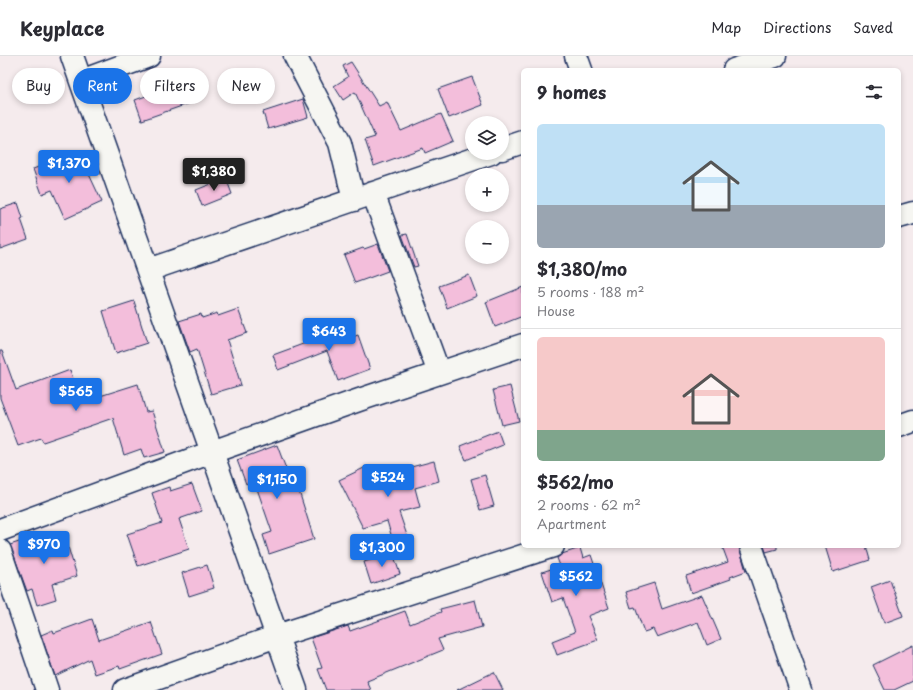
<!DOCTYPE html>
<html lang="en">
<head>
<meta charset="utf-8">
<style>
  body { margin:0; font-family:"Playpen Sans",sans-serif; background:#f7f7f7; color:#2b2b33; height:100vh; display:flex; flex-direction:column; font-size:15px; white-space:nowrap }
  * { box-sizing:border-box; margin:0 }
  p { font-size:13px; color:#7c7c81 }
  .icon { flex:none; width:22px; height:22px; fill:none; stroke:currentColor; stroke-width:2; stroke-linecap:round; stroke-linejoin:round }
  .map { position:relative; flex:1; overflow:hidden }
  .panel { position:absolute; left:521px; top:12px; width:380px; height:480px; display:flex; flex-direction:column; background:#fff; border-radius:6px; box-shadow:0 2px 6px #0003 }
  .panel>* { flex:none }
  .banner { position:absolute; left:12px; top:12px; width:380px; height:36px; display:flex; gap:8px }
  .tools { position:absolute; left:465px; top:60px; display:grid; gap:8px }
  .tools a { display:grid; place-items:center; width:44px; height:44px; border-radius:50%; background:#fff; box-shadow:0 2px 6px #0003; font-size:20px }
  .price { position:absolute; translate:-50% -34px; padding:0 9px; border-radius:4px; background:#1a73e8; color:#fff; font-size:13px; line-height:26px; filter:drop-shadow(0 1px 2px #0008) }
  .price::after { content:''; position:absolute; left:50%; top:24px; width:12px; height:9px; margin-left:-6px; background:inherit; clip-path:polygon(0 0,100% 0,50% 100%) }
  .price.on { background:#222; color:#fff }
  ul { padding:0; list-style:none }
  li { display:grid; align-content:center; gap:8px; height:212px; padding:0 16px }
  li+li { border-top:1px solid #e1e1e2 }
  li span { display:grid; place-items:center; height:124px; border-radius:6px; color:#555 }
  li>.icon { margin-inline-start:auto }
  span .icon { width:72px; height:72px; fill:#fffc; stroke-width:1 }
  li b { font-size:17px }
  h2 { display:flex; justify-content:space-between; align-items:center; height:48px; padding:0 16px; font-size:17px }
  .pill { padding:0 14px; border-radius:18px; background:#fff; box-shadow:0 2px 6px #0003; font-size:14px; line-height:36px }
  .pill.on { background:#1a73e8; color:#fff }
  header { display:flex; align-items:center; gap:24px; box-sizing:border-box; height:56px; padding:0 20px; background:#fff; border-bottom:1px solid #e1e1e2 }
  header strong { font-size:19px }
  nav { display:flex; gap:22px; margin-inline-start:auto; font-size:14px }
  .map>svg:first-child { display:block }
  .building { fill:#f3bedb; stroke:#1b2f5e }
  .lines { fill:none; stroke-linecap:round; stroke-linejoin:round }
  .minor-casing { stroke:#1b2f5e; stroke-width:25 }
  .minor { stroke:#f6f6f2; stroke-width:22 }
</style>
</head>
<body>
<header>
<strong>Keyplace</strong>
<nav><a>Map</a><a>Directions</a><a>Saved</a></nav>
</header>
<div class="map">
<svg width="913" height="634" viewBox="0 0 913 634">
  <rect width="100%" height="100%" fill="#f5ebed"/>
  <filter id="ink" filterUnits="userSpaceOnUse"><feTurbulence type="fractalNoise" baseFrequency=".025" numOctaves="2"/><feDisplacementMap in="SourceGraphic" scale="8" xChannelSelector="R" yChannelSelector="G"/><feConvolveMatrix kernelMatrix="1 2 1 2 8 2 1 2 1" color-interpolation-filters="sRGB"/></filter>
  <g filter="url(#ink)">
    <path class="building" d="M 351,6 L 379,50 L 387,46 L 401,75 L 441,58 L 453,85 L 425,97 L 423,92 L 374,110 L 365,84 L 375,81 L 355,36 L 343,44 L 334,30 L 348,21 L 343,10 Z
      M 187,15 L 196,45 L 142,64 L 135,44 L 154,37 L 151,27 Z
      M 472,21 L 483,49 L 449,62 L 438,33 Z
      M 303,43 L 308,61 L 268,73 L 263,56 Z
      M 82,95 L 90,116 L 88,116 L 102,146 L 65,163 L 52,134 L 42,138 L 33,113 Z
      M 226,122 L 232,138 L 202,150 L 196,134 Z
      M 18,147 L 23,162 L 21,163 L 28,183 L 0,193 L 0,153 Z
      M 407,178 L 418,210 L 414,211 L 402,179 Z
      M 378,188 L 388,215 L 355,227 L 344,199 L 363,192 L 364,193 Z
      M 469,219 L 477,240 L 447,252 L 439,230 Z
      M 523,231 L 523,260 L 495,271 L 486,246 Z
      M 134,245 L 147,287 L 116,297 L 103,255 Z
      M 238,253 L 247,277 L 227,284 L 241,329 L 211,338 L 197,293 L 190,296 L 179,265 L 201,258 L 202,262 L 217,257 L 218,260 Z
      M 337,264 L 344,284 L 358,279 L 370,313 L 338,325 L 327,295 L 278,314 L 273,299 L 322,281 L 318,270 Z
      M 0,295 L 2,295 L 16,334 L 70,314 L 81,346 L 138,328 L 146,356 L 152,355 L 165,396 L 144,402 L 141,393 L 124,399 L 113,362 L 43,386 L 41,382 L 18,390 L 0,342 Z
      M 510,330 L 519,365 L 502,369 L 493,334 Z
      M 498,375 L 503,389 L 466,404 L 460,390 Z
      M 277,389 L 294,434 L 298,432 L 314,483 L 269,498 L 263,479 L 272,476 L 254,424 L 246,428 L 237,404 Z
      M 434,405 L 439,425 L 415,432 L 420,451 L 399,456 L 412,494 L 397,499 L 387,465 L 363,472 L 339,424 L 364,412 L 369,422 Z
      M 485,419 L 494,450 L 480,454 L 471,423 Z
      M 192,428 L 202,455 L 179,463 L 189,493 L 138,510 L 127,478 L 162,467 L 152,437 L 169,431 L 170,435 Z
      M 64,478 L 77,520 L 52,528 L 56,543 L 37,549 L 32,533 L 27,535 L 10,489 L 31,482 L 33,487 Z
      M 722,490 L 739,490 L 746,515 L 730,521 L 731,523 L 691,537 L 686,520 L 728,506 Z
      M 764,490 L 777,490 L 777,493 L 766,496 Z
      M 825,490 L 866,490 L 870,504 L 833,516 Z
      M 580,492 L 583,502 L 591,499 L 609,552 L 588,560 L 598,584 L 557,599 L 552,585 L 575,576 L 563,542 L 552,546 L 542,516 L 560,510 L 557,502 L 562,498 Z
      M 393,497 L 400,518 L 371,528 L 364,506 Z
      M 207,509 L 214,532 L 189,540 L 182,517 Z
      M 890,524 L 903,560 L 884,567 L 871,531 Z
      M 654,527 L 662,553 L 702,539 L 721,583 L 707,589 L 698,566 L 657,581 L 653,573 L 644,576 L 635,551 L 631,552 L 626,536 Z
      M 475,544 L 482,571 L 438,583 L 443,594 L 367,625 L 371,634 L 326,634 L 318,613 L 322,612 L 311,582 L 348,570 L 350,575 L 405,555 L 410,568 L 441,556 L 440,553 Z
      M 92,563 L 99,584 L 151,566 L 162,598 L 120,613 L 119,610 L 95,618 L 90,603 L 55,620 L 41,579 L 53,574 L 54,577 Z
      M 913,589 L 913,625 L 894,634 L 885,634 L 873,609 Z
      M 494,616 L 503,634 L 457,634 Z"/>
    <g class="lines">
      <defs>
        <path id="minor" d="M 72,0 L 296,634
          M 295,0 L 340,87 L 354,144
          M 576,0 L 581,14
          M 734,14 L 775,0
          M 81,25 L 149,0
          M 502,93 L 523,86
          M 373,137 L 439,317
          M 899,161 L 913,157
          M 148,214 L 491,97
          M 899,370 L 913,365
          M 0,474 L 212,396 L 359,344 L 523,289
          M 751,490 L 801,634
          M 0,495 L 47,634
          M 125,634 L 277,580 L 553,490"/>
      </defs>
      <use href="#minor" class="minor-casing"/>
      <use href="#minor" class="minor"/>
    </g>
  </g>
</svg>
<div class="tools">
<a><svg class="icon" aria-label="layers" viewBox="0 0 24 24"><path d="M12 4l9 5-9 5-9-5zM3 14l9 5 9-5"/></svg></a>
<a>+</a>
<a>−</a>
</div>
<b class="price" style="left:69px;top:128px">$1,370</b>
<b class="price on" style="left:214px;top:136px">$1,380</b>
<b class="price" style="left:329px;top:296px">$643</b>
<b class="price" style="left:76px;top:356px">$565</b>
<b class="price" style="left:388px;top:442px">$524</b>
<b class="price" style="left:277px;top:444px">$1,150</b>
<b class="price" style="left:44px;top:509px">$970</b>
<b class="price" style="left:382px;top:512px">$1,300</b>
<b class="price" style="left:576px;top:541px">$562</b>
<div class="banner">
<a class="pill">Buy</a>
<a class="pill on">Rent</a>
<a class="pill">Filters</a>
<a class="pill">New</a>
</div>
<section class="panel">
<h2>9 homes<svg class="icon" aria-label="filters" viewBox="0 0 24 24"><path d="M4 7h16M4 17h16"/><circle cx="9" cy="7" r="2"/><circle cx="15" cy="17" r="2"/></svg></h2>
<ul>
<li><span style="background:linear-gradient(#bfe0f5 65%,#9aa5b1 0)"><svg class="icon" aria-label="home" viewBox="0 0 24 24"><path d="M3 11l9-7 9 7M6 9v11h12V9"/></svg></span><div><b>$1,380/mo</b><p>5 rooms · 188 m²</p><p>House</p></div></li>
<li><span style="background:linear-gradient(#f6c9c9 75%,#7fa58c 0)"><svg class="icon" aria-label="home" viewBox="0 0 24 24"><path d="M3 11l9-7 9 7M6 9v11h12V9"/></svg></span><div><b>$562/mo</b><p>2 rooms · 62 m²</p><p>Apartment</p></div></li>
</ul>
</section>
</div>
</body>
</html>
